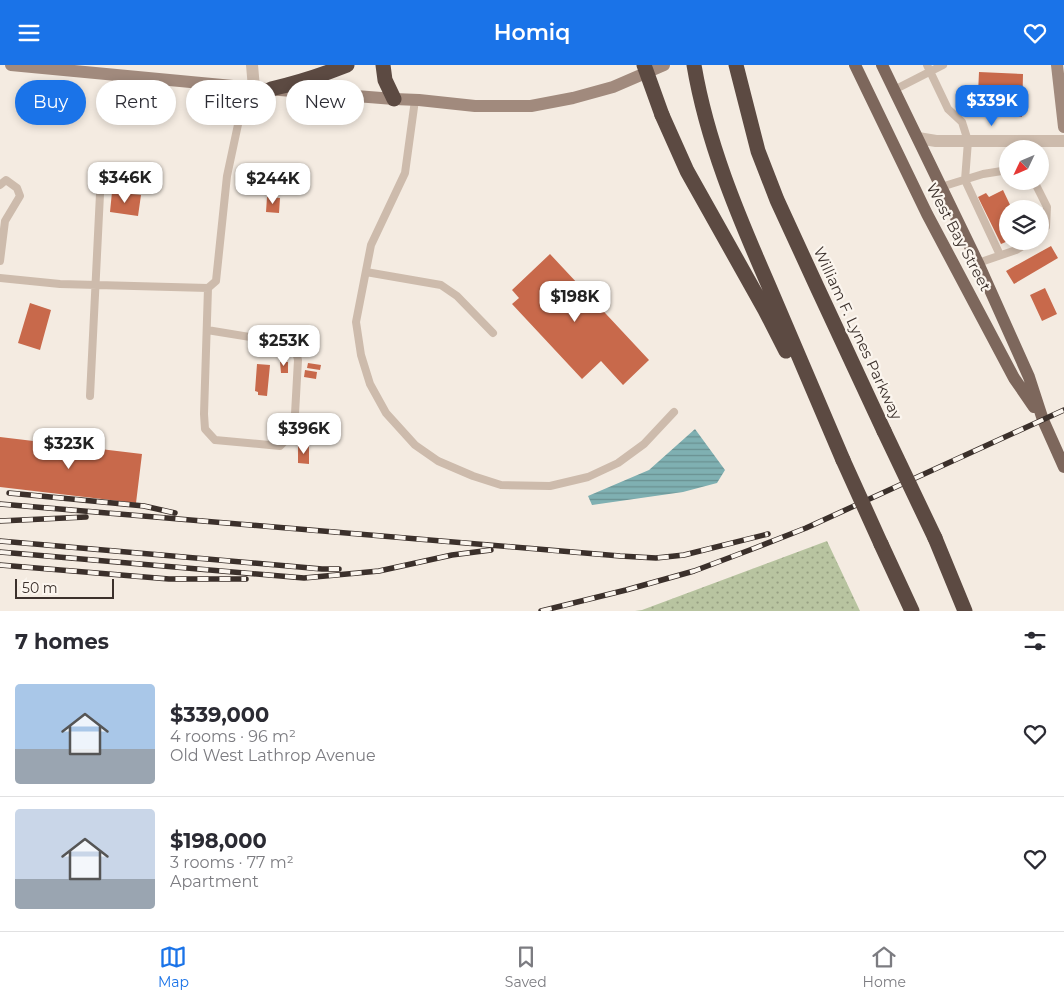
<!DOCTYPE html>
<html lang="en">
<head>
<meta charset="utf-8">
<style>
  body { margin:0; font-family:Montserrat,sans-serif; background:#f2f2f3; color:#2b2b33; height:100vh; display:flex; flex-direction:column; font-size:19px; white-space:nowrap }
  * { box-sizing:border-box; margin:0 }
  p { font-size:16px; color:#7c7c81 }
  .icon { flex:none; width:28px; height:28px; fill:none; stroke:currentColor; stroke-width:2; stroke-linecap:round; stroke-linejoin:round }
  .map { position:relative; height:546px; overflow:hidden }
  .drawer { display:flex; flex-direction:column; background:#fff; flex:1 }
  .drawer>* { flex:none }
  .top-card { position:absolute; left:15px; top:15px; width:500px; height:45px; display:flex; gap:10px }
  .needle { width:32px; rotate:226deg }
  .fabs { position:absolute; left:999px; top:75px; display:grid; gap:10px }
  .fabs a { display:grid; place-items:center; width:50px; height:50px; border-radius:50%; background:#fff; box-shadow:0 2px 8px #0003; font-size:25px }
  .scale { position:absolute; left:15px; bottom:12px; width:99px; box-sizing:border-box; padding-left:5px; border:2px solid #3b302b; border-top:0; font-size:14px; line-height:18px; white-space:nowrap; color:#3b302b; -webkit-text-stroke:4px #fbf5ee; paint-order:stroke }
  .price { position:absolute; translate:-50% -42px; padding:0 11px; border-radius:10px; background:#fff; color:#222; font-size:16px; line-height:32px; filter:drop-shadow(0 1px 2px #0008) }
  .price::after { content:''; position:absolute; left:50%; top:30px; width:15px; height:11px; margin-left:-8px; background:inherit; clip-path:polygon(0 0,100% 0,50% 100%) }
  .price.current { background:#1a73e8; color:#fff }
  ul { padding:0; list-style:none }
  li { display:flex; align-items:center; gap:15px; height:125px; padding:0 15px }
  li+li { border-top:1px solid #e1e1e2 }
  li span { display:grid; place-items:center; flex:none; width:140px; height:100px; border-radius:5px; color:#555 }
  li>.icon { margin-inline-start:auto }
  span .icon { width:60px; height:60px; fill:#fffc; stroke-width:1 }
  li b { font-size:21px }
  h2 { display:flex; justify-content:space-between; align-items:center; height:60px; padding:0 15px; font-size:21px }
  .chip { padding:0 18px; border-radius:22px; background:#fff; box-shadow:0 2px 8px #0003; font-size:18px; line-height:45px }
  .chip.current { background:#1a73e8; color:#fff }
  header { display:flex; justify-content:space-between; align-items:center; height:65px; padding:0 15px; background:#1a73e8; color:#fff; font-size:22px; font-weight:600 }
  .menu { display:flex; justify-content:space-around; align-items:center; height:70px; border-top:1px solid #e1e1e2; background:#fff; font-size:14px; color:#7c7c81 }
  .menu a { display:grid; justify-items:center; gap:2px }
  .menu .current { color:#1a73e8 }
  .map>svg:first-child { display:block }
  .grass { fill:url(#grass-dots) }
  .water { fill:url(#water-rules) }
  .building { fill:#c8694b }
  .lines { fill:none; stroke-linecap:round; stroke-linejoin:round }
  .lane { stroke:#cdbbac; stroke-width:8 }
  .street { stroke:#cdbbac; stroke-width:12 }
  .secondary { stroke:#a18a7d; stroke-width:12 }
  .primary { stroke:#7d675c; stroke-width:12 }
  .highway { stroke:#5c4a42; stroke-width:15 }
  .rail-casing { stroke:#3b302b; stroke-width:5.5 }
  .rail { stroke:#fbf5ee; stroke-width:4; stroke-dasharray:11; stroke-linecap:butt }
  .highway-bridge { stroke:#5c4a42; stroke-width:15 }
  .labels { text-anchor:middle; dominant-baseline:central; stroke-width:4.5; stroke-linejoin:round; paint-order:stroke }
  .street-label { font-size:15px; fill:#3b302b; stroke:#fbf5ee }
</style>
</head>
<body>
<header><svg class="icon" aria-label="menu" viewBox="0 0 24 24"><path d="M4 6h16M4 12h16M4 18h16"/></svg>Homiq<svg class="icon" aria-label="heart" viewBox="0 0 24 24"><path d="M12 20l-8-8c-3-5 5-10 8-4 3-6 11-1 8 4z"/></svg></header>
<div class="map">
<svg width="1064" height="546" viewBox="0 0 1064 546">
  <defs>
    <pattern id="grass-dots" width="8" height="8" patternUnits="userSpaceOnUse" patternTransform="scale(1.25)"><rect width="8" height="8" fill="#b8c4a0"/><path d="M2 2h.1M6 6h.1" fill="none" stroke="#97a083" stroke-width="1.8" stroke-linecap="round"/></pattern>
    <pattern id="water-rules" width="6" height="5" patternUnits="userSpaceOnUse" patternTransform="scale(1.25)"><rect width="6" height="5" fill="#7fb0b2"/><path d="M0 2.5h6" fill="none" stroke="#699091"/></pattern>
  </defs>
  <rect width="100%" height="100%" fill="#f4ebe1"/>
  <path class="grass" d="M 827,476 L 860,546 L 635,546 L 642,545 Z"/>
  <path class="water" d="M 695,364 L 725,405 L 717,418 L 683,427 L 592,440 L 588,431 L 649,405 Z"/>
  <path class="building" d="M 979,7 L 1023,9 L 1022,52 L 977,50 Z
    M 1003,125 L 1012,144 L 1008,144 L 1008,176 L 1001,179 L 978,132 L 986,128 L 989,132 Z
    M 112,127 L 141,130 L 138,151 L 110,147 Z
    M 267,132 L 280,133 L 279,148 L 266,147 Z
    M 1051,181 L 1058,193 L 1014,219 L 1006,206 Z
    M 550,189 L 649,295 L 623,320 L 601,296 L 582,314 L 512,239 L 519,233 L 512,225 Z
    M 1045,223 L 1057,249 L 1042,256 L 1030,230 Z
    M 30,238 L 51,245 L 40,285 L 18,278 Z
    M 280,297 L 288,297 L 288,308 L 281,308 Z
    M 308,298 L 321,300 L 320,305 L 307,303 Z
    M 257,299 L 270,300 L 267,331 L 258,330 L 258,327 L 255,326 Z
    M 305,305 L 317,307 L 316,314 L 304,312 Z
    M 0,372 L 142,389 L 136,438 L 0,422 Z
    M 298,381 L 309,381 L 309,399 L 298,398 Z"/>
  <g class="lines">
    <path class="lane" d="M 927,0 L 948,44 L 962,57 L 968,76 L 965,115 L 1000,190
      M 894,25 L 943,0
      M 415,35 L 405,108 L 371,180 L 356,257 L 361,290 L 370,319 L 386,348 L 415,380 L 438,396 L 473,411 L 501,420 L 550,421 L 588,412 L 618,398 L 644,379 L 674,347
      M 1029,116 L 1036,120 L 1047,142 L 1046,162 L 1040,168
      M 0,120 L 6,115 L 17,123 L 20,131 L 5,156 L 0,196
      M 941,122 L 983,109 L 1008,105
      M 978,198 L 1016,185 L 1031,176
      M 366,207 L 441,220 L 457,231 L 493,268
      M 0,213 L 60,219 L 208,223 L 216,216 L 227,111 L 246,22
      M 207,265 L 281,277 C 290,281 296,284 298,295 L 295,349 L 291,370 L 280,381 L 215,375 L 205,364 L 204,349 L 208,223
      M 90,331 L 100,129"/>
    <path class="street" d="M 252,0 L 254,23
      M 918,73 L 936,76 L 1064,76"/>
    <path class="secondary" d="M 11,0 L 254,23 L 394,34 L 419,35 L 475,41 L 531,41 L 573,33 L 613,22 L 664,0
      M 1057,0 L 1064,62"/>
    <path class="primary" d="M 855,0 L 927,149 L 1014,313 L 1034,342
      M 882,0 L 978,198 L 1029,312 L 1043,355 L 1064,402"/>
    <path class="highway" d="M 383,0 L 385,15 L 394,34
      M 694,0 C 707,77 737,148 768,219 C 793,278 818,336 843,395
      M 736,0 L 758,86 L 777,135 L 817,222 L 884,366
      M 271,24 C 297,18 322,10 347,0
      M 662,50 L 687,106 L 765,245 L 786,286
      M 935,473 L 965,546
      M 881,479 L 912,546"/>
    <defs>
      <path id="rail" d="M 9,428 L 144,441 L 175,448
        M 0,439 L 620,491 L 656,493 L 684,490 L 768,469
        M 0,456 L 86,452
        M 0,476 L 322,504 L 339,504
        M 0,487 L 304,513 L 379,506 L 452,490 L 491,485
        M 0,500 L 169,514 L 246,514
        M 541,546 L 626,525 L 694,506 L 755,483 L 806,463 L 1064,345"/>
    </defs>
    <use href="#rail" class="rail-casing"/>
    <use href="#rail" class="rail"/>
    <path class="highway-bridge" d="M 644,0 L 662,50
      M 884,366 L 935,473
      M 843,395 L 881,479"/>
  </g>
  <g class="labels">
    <g class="street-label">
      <text transform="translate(959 172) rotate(62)">West Bay Street</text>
      <text transform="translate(858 268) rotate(65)">William F. Lynes Parkway</text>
    </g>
  </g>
</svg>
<div class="fabs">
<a><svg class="needle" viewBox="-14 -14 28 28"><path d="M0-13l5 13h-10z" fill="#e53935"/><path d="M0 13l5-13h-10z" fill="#7c7c81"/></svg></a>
<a><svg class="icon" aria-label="layers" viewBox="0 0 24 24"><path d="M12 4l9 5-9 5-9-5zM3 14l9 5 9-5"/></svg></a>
</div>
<div class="scale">50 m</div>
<b class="price current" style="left:992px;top:62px">$339K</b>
<b class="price" style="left:125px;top:139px">$346K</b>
<b class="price" style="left:273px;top:140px">$244K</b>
<b class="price" style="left:575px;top:258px">$198K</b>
<b class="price" style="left:284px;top:302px">$253K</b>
<b class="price" style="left:304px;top:390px">$396K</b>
<b class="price" style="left:69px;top:405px">$323K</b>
<div class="top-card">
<a class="chip current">Buy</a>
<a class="chip">Rent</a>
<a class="chip">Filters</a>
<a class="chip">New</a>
</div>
</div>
<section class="drawer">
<h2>7 homes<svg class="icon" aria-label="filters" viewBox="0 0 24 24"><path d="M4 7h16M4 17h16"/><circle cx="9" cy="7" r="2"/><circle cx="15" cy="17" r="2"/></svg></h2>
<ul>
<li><span style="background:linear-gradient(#a9c7e8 65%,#9aa5b1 0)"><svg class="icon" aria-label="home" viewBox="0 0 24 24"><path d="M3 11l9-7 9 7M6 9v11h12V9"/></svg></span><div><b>$339,000</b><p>4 rooms · 96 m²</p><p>Old West Lathrop Avenue</p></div><svg class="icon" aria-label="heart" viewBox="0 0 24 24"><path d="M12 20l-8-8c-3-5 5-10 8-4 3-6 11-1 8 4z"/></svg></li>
<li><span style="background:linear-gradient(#c9d6e8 70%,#9aa5b1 0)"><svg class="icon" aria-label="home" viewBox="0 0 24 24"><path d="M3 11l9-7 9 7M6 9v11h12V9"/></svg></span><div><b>$198,000</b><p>3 rooms · 77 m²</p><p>Apartment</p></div><svg class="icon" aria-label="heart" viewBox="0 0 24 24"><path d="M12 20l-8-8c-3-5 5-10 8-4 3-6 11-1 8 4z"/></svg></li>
</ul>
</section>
<nav class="menu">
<a class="current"><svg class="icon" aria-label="map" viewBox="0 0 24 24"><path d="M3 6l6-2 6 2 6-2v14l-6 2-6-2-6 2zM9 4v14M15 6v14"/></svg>Map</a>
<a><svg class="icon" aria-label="saved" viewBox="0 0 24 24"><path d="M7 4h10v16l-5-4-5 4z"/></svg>Saved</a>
<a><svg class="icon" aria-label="home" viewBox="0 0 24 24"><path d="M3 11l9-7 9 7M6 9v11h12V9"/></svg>Home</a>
</nav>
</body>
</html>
